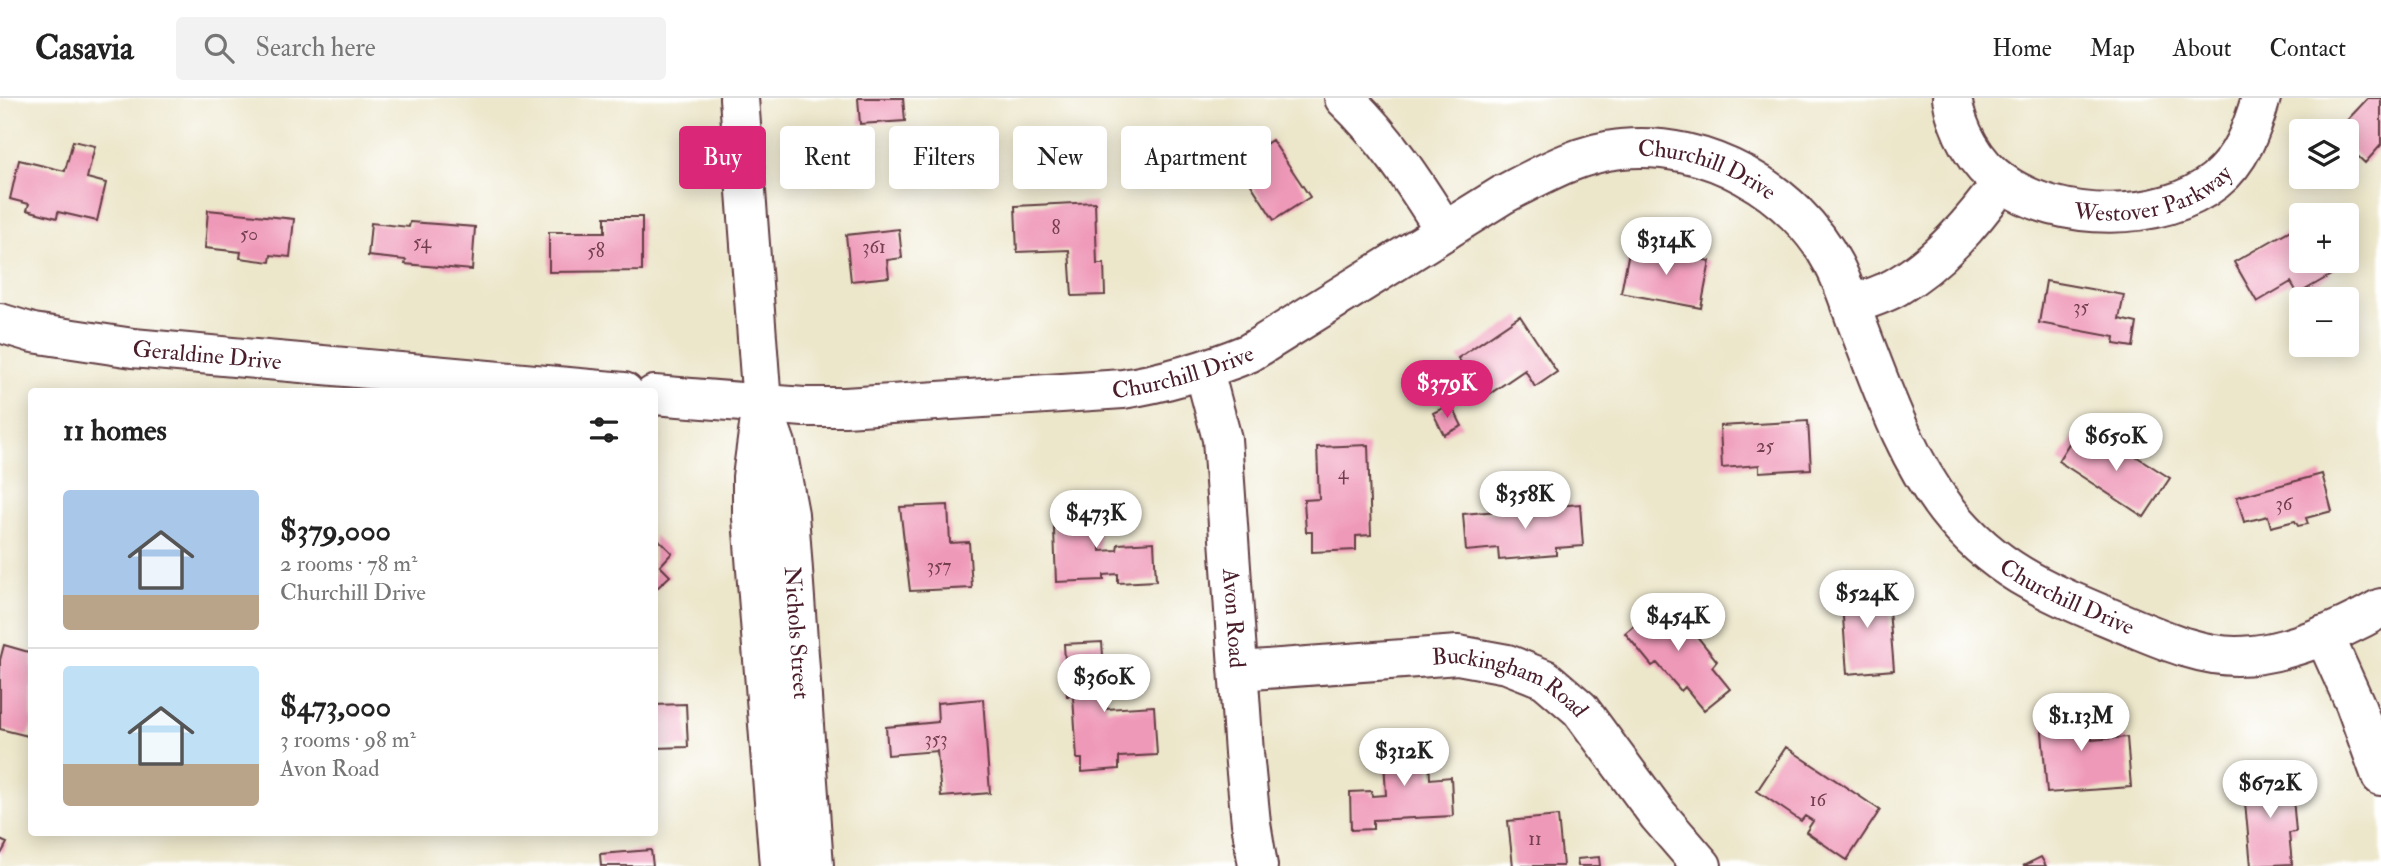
<!DOCTYPE html>
<html lang="en">
<head>
<meta charset="utf-8">
<style>
  body { margin:0; font-family:"IM FELL Double Pica",serif; background:#f2f2f2; color:#222; height:100vh; display:flex; flex-direction:column; font-size:26px; white-space:nowrap }
  * { box-sizing:border-box; margin:0 }
  p { font-size:23px; color:#767676 }
  .icon { flex:none; width:38px; height:38px; fill:none; stroke:currentColor; stroke-width:2; stroke-linecap:round; stroke-linejoin:round }
  .map { position:relative; flex:1; overflow:hidden }
  .side { position:absolute; left:28px; top:290px; width:630px; height:448px; display:flex; flex-direction:column; background:#fff; border-radius:7px; box-shadow:0 4px 18px #0003 }
  .side>* { flex:none }
  .guide { position:absolute; left:679px; top:28px; width:665px; height:63px; display:flex; gap:14px }
  .controls { position:absolute; left:2289px; top:21px; display:grid; gap:14px }
  .controls a { display:grid; place-items:center; width:70px; height:70px; border-radius:7px; background:#fff; box-shadow:0 4px 18px #0003; font-size:35px }
  .price { position:absolute; translate:-50% -60px; padding:0 16px; border-radius:24px; background:#fff; color:#222; font-size:23px; line-height:46px; filter:drop-shadow(0 2px 4px #0008) }
  .price::after { content:''; position:absolute; left:50%; top:42px; width:21px; height:16px; margin-left:-10px; background:inherit; clip-path:polygon(0 0,100% 0,50% 100%) }
  .price.active { background:#db2777; color:#fff }
  ul { padding:0; list-style:none }
  li { display:flex; align-items:center; gap:21px; height:175px; padding:0 35px }
  li+li { border-top:2px solid #e0e0e0 }
  li span { display:grid; place-items:center; flex:none; width:196px; height:140px; border-radius:7px; color:#555 }
  li>.icon { margin-inline-start:auto }
  span .icon { width:84px; height:84px; fill:#fffc; stroke-width:1 }
  li b { font-size:30px }
  h2 { display:flex; justify-content:space-between; align-items:center; height:84px; padding:0 35px; font-size:30px }
  .pill { padding:0 24px; border-radius:7px; background:#fff; box-shadow:0 4px 18px #0003; font-size:24px; line-height:63px }
  .pill.active { background:#db2777; color:#fff }
  header { display:flex; align-items:center; gap:42px; box-sizing:border-box; height:98px; padding:0 35px; background:#fff; border-bottom:2px solid #e0e0e0 }
  header strong { font-size:33px }
  nav { display:flex; gap:38px; margin-inline-start:auto; font-size:24px }
  .search { width:490px; height:63px; background:#f2f2f2; display:flex; align-items:center; gap:18px; box-sizing:border-box; padding:0 24px; border-radius:7px; color:#767676; font-size:26px }
  .map>svg:first-child { display:block }
  .building { fill:#ef99b8 }
  .lines { fill:none; stroke-linecap:round; stroke-linejoin:round }
  .minor-casing { stroke:#623d43; stroke-width:42 }
  .major-casing { stroke:#623d43; stroke-width:42 }
  .minor { stroke:#fff; stroke-width:38 }
  .major { stroke:#fff; stroke-width:38 }
  .labels { text-anchor:middle; dominant-baseline:central; stroke-width:5; stroke-linejoin:round; paint-order:stroke }
  .number-label { font-size:19px; fill:#733e4e }
  .street-label { font-size:23px; fill:#4a1f2b; stroke:#fff }
</style>
</head>
<body>
<header>
<strong>Casavia</strong>
<div class="search"><svg class="icon" aria-label="search" viewBox="0 0 24 24"><circle cx="10" cy="10" r="6"/><path d="M15 15l6 6"/></svg>Search here</div>
<nav><a>Home</a><a>Map</a><a>About</a><a>Contact</a></nav>
</header>
<div class="map">
<svg width="2381" height="768" viewBox="0 0 2381 768">
  <rect width="100%" height="100%" fill="#fff"/>
  <filter id="ink" filterUnits="userSpaceOnUse"><feTurbulence type="fractalNoise" baseFrequency=".0143" numOctaves="2"/><feDisplacementMap in="SourceGraphic" scale="14" xChannelSelector="R" yChannelSelector="G"/><feConvolveMatrix kernelMatrix="1 2 1 2 8 2 1 2 1" color-interpolation-filters="sRGB"/></filter>
  <filter id="wash" filterUnits="userSpaceOnUse"><feTurbulence type="fractalNoise" baseFrequency=".00686" numOctaves="4" result="noise"/><feDisplacementMap in="SourceGraphic" scale="28" xChannelSelector="R" yChannelSelector="G"/><feGaussianBlur stdDeviation="1.57" result="paint"/><feColorMatrix in="noise" values="0 0 0 0 0 0 0 0 0 0 0 0 0 0 0 0 0 1.4 0 .05"/><feComposite in="paint" operator="in"/></filter>
  <g filter="url(#wash)">
    <rect width="100%" height="100%" fill="#ece6ca"/>
    <g id="blocks">
      <path class="building" d="M 858,0 L 903,0 L 905,23 L 860,26 Z
        M 2368,0 L 2381,0 L 2381,47 L 2365,65 L 2347,48 L 2347,33 L 2337,33 Z
        M 1272,42 L 1310,99 L 1274,122 L 1237,65 Z
        M 73,43 L 95,48 L 87,80 L 106,85 L 97,123 L 58,114 L 57,120 L 27,112 L 29,106 L 10,101 L 19,62 L 65,73 Z
        M 1095,104 L 1097,166 L 1104,166 L 1105,197 L 1072,198 L 1069,152 L 1017,154 L 1015,108 Z
        M 208,112 L 294,121 L 290,159 L 271,157 L 270,164 L 240,160 L 241,154 L 205,150 Z
        M 605,119 L 642,119 L 642,173 L 549,174 L 549,134 L 605,134 Z
        M 410,124 L 475,129 L 472,172 L 405,166 L 406,162 L 368,158 L 371,125 L 409,129 Z
        M 2301,126 L 2301,163 L 2323,163 L 2331,177 L 2298,196 L 2291,184 L 2257,204 L 2234,164 Z
        M 899,131 L 902,160 L 887,162 L 889,179 L 851,183 L 846,137 Z
        M 1630,148 L 1710,163 L 1701,210 L 1621,195 Z
        M 2046,183 L 2124,197 L 2119,221 L 2137,225 L 2133,249 L 2114,246 L 2115,239 L 2039,225 Z
        M 1520,218 L 1557,274 L 1535,289 L 1525,272 L 1485,299 L 1458,260 Z
        M 1451,306 L 1462,328 L 1444,337 L 1433,315 Z
        M 1808,323 L 1811,371 L 1759,374 L 1759,367 L 1722,370 L 1720,328 Z
        M 2075,336 L 2101,353 L 2109,341 L 2170,380 L 2144,419 L 2058,363 Z
        M 1368,347 L 1371,437 L 1356,438 L 1356,452 L 1312,454 L 1312,434 L 1306,434 L 1304,402 L 1319,401 L 1317,349 Z
        M 2322,376 L 2332,413 L 2306,420 L 2308,426 L 2298,428 L 2295,423 L 2271,429 L 2268,418 L 2244,424 L 2237,399 Z
        M 1097,405 L 1100,453 L 1117,452 L 1118,446 L 1154,444 L 1156,483 L 1118,485 L 1118,476 L 1104,477 L 1104,482 L 1056,484 L 1053,406 Z
        M 1580,406 L 1583,448 L 1556,450 L 1556,457 L 1499,462 L 1498,450 L 1466,453 L 1463,416 Z
        M 948,407 L 950,445 L 969,444 L 972,490 L 910,493 L 900,409 Z
        M 654,437 L 672,455 L 660,468 L 670,478 L 654,493 Z
        M 1887,488 L 1894,572 L 1847,576 L 1841,491 Z
        M 1666,500 L 1717,563 L 1712,569 L 1730,591 L 1704,612 L 1685,589 L 1681,593 L 1657,565 L 1652,568 L 1625,535 Z
        M 1102,544 L 1107,611 L 1154,608 L 1157,657 L 1119,659 L 1119,671 L 1082,674 L 1082,661 L 1077,661 L 1073,598 L 1067,598 L 1064,546 Z
        M 4,547 L 32,555 L 32,627 L 28,638 L 0,631 L 0,562 Z
        M 983,601 L 990,695 L 941,699 L 937,653 L 888,657 L 886,629 L 938,624 L 937,605 Z
        M 2089,605 L 2092,642 L 2127,639 L 2131,689 L 2047,695 L 2040,609 Z
        M 686,606 L 688,649 L 654,650 L 654,607 Z
        M 1428,641 L 1430,681 L 1451,679 L 1453,718 L 1373,722 L 1373,731 L 1351,732 L 1350,694 L 1371,693 L 1372,698 L 1386,697 L 1383,644 Z
        M 1786,649 L 1880,712 L 1847,762 L 1806,734 L 1813,723 L 1805,718 L 1801,723 L 1757,693 Z
        M 2291,678 L 2296,734 L 2289,735 L 2292,766 L 2251,768 L 2243,683 Z
        M 1558,718 L 1563,768 L 1513,768 L 1508,723 Z
        M 0,742 L 7,745 L 0,758 Z
        M 651,752 L 653,768 L 601,768 L 600,756 Z
        M 1599,759 L 1600,768 L 1578,768 L 1577,761 Z
        M 2041,759 L 2046,768 L 2023,768 Z"/>
    </g>
  </g>
  <g filter="url(#ink)">
    <use href="#blocks" fill-opacity="0" stroke="#623d43" stroke-width="2"/>
    <g class="lines">
      <defs>
        <g id="minor">
          <path d="M 1344,0 C 1385,39 1415,85 1445,133"/>
          <path id="s1" d="M 1952,0 C 1957,32 1975,66 2003,85 C 2058,124 2162,126 2215,83 C 2241,62 2252,31 2261,0"/>
          <path d="M 1850,207 C 1866,202 1882,197 1896,189 C 1939,164 1973,124 2001,85"/>
          <path id="s2" d="M 0,225 L 33,235 L 133,250 L 624,294"/>
          <path id="s3" d="M 1204,273 L 1222,341 L 1244,655 L 1251,725 L 1258,768"/>
          <path id="s4" d="M 654,297 L 804,309 L 845,309 L 1123,291 C 1167,284 1207,272 1249,255 L 1504,96 C 1541,77 1579,55 1621,51 C 1706,42 1795,92 1834,167 C 1843,184 1849,203 1855,220 C 1881,286 1903,355 1946,411 C 1998,478 2057,497 2132,529 C 2164,542 2200,558 2236,558 C 2282,558 2341,533 2381,510"/>
          <path d="M 2324,537 L 2355,606 L 2381,678"/>
          <path id="s5" d="M 1239,573 L 1458,557 L 1507,566 L 1545,581 L 1580,611 L 1658,717 L 1702,768"/>
        </g>
        <g id="major">
          <path d="M 739,0 L 762,306 L 752,379 L 752,420 L 779,768"/>
          <path id="s6" d="M 766,318 L 776,346 L 789,416 L 814,768"/>
        </g>
      </defs>
      <use href="#minor" class="minor-casing"/>
      <use href="#major" class="major-casing"/>
      <use href="#minor" class="minor"/>
      <use href="#major" class="major"/>
    </g>
  </g>
  <g class="labels">
    <g class="number-label">
      <text x="1056" y="130">8</text>
      <text x="249" y="136">50</text>
      <text x="422" y="144">54</text>
      <text x="874" y="149">361</text>
      <text x="596" y="153">58</text>
      <text x="2081" y="209">35</text>
      <text x="1765" y="348">25</text>
      <text x="1343" y="375">4</text>
      <text x="2284" y="406">36</text>
      <text x="939" y="468">357</text>
      <text x="936" y="641">353</text>
      <text x="1818" y="702">16</text>
      <text x="1535" y="741">11</text>
    </g>
    <g class="street-label">
      <text stroke="none"><textPath href="#s4" startOffset="1118">Churchill Drive</textPath></text>
      <text stroke="none"><textPath href="#s1" startOffset="261">Westover Parkway</textPath></text>
      <text stroke="none"><textPath href="#s2" startOffset="210">Geraldine Drive</textPath></text>
      <text stroke="none"><textPath href="#s4" startOffset="532">Churchill Drive</textPath></text>
      <text stroke="none"><textPath href="#s4" startOffset="1706">Churchill Drive</textPath></text>
      <text stroke="none"><textPath href="#s3" startOffset="250">Avon Road</textPath></text>
      <text stroke="none"><textPath href="#s6" startOffset="220">Nichols Street</textPath></text>
      <text stroke="none"><textPath href="#s5" startOffset="278">Buckingham Road</textPath></text>
    </g>
  </g>
</svg>
<div class="controls">
<a><svg class="icon" aria-label="layers" viewBox="0 0 24 24"><path d="M12 4l9 5-9 5-9-5zM3 14l9 5 9-5"/></svg></a>
<a>+</a>
<a>−</a>
</div>
<b class="price" style="left:1666px;top:179px">$314K</b>
<b class="price active" style="left:1447px;top:322px">$379K</b>
<b class="price" style="left:2116px;top:375px">$650K</b>
<b class="price" style="left:1525px;top:433px">$358K</b>
<b class="price" style="left:1096px;top:452px">$473K</b>
<b class="price" style="left:1867px;top:532px">$524K</b>
<b class="price" style="left:1678px;top:555px">$454K</b>
<b class="price" style="left:1104px;top:616px">$360K</b>
<b class="price" style="left:2081px;top:655px">$1.13M</b>
<b class="price" style="left:1404px;top:690px">$312K</b>
<b class="price" style="left:2270px;top:722px">$672K</b>
<div class="guide">
<a class="pill active">Buy</a>
<a class="pill">Rent</a>
<a class="pill">Filters</a>
<a class="pill">New</a>
<a class="pill">Apartment</a>
</div>
<section class="side">
<h2>11 homes<svg class="icon" aria-label="filters" viewBox="0 0 24 24"><path d="M4 7h16M4 17h16"/><circle cx="9" cy="7" r="2"/><circle cx="15" cy="17" r="2"/></svg></h2>
<ul>
<li><span style="background:linear-gradient(#a9c7e8 75%,#b9a48a 0)"><svg class="icon" aria-label="home" viewBox="0 0 24 24"><path d="M3 11l9-7 9 7M6 9v11h12V9"/></svg></span><div><b>$379,000</b><p>2 rooms · 78 m²</p><p>Churchill Drive</p></div></li>
<li><span style="background:linear-gradient(#bfe0f5 70%,#b9a48a 0)"><svg class="icon" aria-label="home" viewBox="0 0 24 24"><path d="M3 11l9-7 9 7M6 9v11h12V9"/></svg></span><div><b>$473,000</b><p>3 rooms · 98 m²</p><p>Avon Road</p></div></li>
</ul>
</section>
</div>
</body>
</html>
